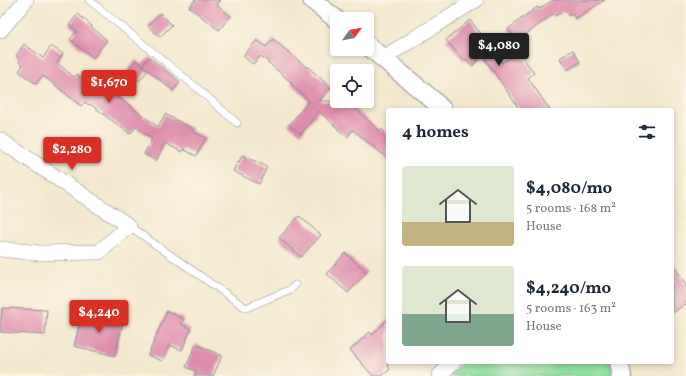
<!DOCTYPE html>
<html lang="en">
<head>
<meta charset="utf-8">
<style>
  body { margin:0; font-family:Vollkorn,serif; background:#f2f2f3; color:#1f2937; height:100vh; display:flex; flex-direction:column; font-size:15px; white-space:nowrap }
  * { box-sizing:border-box; margin:0 }
  p { font-size:13px; color:#747a83 }
  .icon { flex:none; width:22px; height:22px; fill:none; stroke:currentColor; stroke-width:2; stroke-linecap:round; stroke-linejoin:round }
  .map { position:relative; flex:1; overflow:hidden }
  .drawer { position:absolute; left:386px; top:108px; width:288px; height:256px; display:flex; flex-direction:column; background:#fff; border-radius:4px; box-shadow:0 2px 6px #0003 }
  .drawer>* { flex:none }
  .needle { width:26px; rotate:57deg }
  .controls { position:absolute; left:330px; top:12px; display:grid; gap:8px }
  .controls a { display:grid; place-items:center; width:44px; height:44px; border-radius:4px; background:#fff; box-shadow:0 2px 6px #0003; font-size:20px }
  .price { position:absolute; translate:-50% -34px; padding:0 9px; border-radius:4px; background:#d93025; color:#fff; font-size:13px; line-height:26px; filter:drop-shadow(0 1px 2px #0008) }
  .price::after { content:''; position:absolute; left:50%; top:24px; width:12px; height:9px; margin-left:-6px; background:inherit; clip-path:polygon(0 0,100% 0,50% 100%) }
  .price.selected { background:#222; color:#fff }
  ul { padding:0; list-style:none }
  li { display:flex; align-items:center; gap:12px; height:100px; padding:0 16px }
  li span { display:grid; place-items:center; flex:none; width:112px; height:80px; border-radius:4px; color:#555 }
  li>.icon { margin-inline-start:auto }
  span .icon { width:48px; height:48px; fill:#fffc; stroke-width:1 }
  li b { font-size:17px }
  h2 { display:flex; justify-content:space-between; align-items:center; height:48px; padding:0 16px; font-size:17px }
  .map>svg:first-child { display:block }
  .green { fill:#8ee0a0; stroke:#54887f }
  .building { fill:#dd8cac }
  .lines { fill:none; stroke-linecap:round; stroke-linejoin:round }
  .service-casing { stroke:#878c96; stroke-width:8 }
  .minor-casing { stroke:#878c96; stroke-width:16 }
  .tertiary-casing { stroke:#878c96; stroke-width:20 }
  .service { stroke:#fff; stroke-width:7 }
  .minor { stroke:#fff; stroke-width:15 }
  .tertiary { stroke:#fff; stroke-width:18 }
</style>
</head>
<body>
<div class="map">
<svg width="686" height="376" viewBox="0 0 686 376">
  <rect width="100%" height="100%" fill="#fcf5e5"/>
  <filter id="ink" filterUnits="userSpaceOnUse"><feTurbulence type="fractalNoise" baseFrequency=".025" numOctaves="2"/><feDisplacementMap in="SourceGraphic" scale="8" xChannelSelector="R" yChannelSelector="G"/><feConvolveMatrix kernelMatrix="1 2 1 2 8 2 1 2 1" color-interpolation-filters="sRGB"/></filter>
  <filter id="wash" filterUnits="userSpaceOnUse"><feTurbulence type="fractalNoise" baseFrequency=".012" numOctaves="4" result="noise"/><feDisplacementMap in="SourceGraphic" scale="16" xChannelSelector="R" yChannelSelector="G"/><feGaussianBlur stdDeviation="0.9" result="paint"/><feColorMatrix in="noise" values="0 0 0 0 0 0 0 0 0 0 0 0 0 0 0 0 0 1.4 0 .05"/><feComposite in="paint" operator="in"/></filter>
  <g filter="url(#wash)">
    <rect width="100%" height="100%" fill="#f3e8cd"/>
    <path class="green" d="M 463,362 L 610,362 L 612,376 L 450,376 Z"/>
    <g id="blocks">
      <path class="building" d="M 195,0 L 220,0 L 216,4 L 231,16 L 219,30 L 189,7 Z
        M 553,0 L 605,0 L 575,19 L 572,14 L 569,16 L 565,10 L 555,16 L 553,14 L 517,41 L 508,29 L 537,7 L 539,9 Z
        M 160,13 L 172,25 L 160,37 L 148,26 Z
        M 78,14 L 92,26 L 91,27 L 107,40 L 93,58 L 70,39 L 77,31 L 69,25 Z
        M 470,20 L 492,48 L 502,63 L 519,52 L 534,73 L 528,78 L 550,110 L 520,110 L 483,56 L 472,66 L 466,59 L 464,61 L 446,40 Z
        M 273,39 L 306,67 L 307,66 L 331,88 L 319,101 L 347,101 L 380,131 L 381,129 L 388,135 L 388,159 L 353,130 L 347,137 L 319,111 L 301,134 L 289,125 L 308,102 L 307,101 L 309,101 L 291,84 L 292,83 L 261,56 L 253,64 L 243,56 L 257,40 L 266,47 Z
        M 24,44 L 43,58 L 51,46 L 63,54 L 57,63 L 74,77 L 77,74 L 108,100 L 113,93 L 158,127 L 165,114 L 193,129 L 192,131 L 206,138 L 196,156 L 183,149 L 182,152 L 165,143 L 156,161 L 144,154 L 152,139 L 136,127 L 130,134 L 90,104 L 89,105 L 85,102 L 81,106 L 46,78 L 42,76 L 36,84 L 19,71 L 23,65 L 19,62 L 20,60 L 16,56 Z
        M 573,50 L 580,62 L 567,70 L 560,58 Z
        M 149,57 L 180,82 L 173,91 L 142,65 Z
        M 136,60 L 148,70 L 139,81 L 127,71 Z
        M 242,155 L 267,167 L 259,184 L 233,171 L 238,161 L 239,162 Z
        M 299,216 L 321,235 L 301,257 L 279,238 Z
        M 345,253 L 367,272 L 348,293 L 327,274 Z
        M 672,262 L 686,285 L 686,304 L 672,313 Z
        M 2,308 L 47,310 L 45,335 L 0,332 Z
        M 167,311 L 184,319 L 181,324 L 191,329 L 182,350 L 170,345 L 162,361 L 148,355 Z
        M 82,314 L 90,316 L 90,314 L 123,322 L 115,356 L 74,346 Z
        M 388,319 L 388,366 L 390,369 L 382,376 L 373,376 L 350,350 L 370,332 L 372,335 Z
        M 196,344 L 222,356 L 213,376 L 194,376 L 196,371 L 186,367 Z"/>
    </g>
  </g>
  <g filter="url(#ink)">
    <use href="#blocks" fill-opacity="0" stroke="#878c96" stroke-width="1"/>
    <g class="lines">
      <defs>
        <path id="service" d="M 89,0 L 196,87 L 237,123
          M 129,226 L 246,308 L 291,289 L 295,285"/>
        <path id="minor" d="M 0,31 L 26,0
          M 383,58 L 476,0
          M 0,140 L 129,226 L 99,252 L 40,253 L 0,249
          M 439,376 L 453,362"/>
        <path id="tertiary" d="M 312,0 L 337,20
          M 367,45 L 434,101 L 443,110
          M 619,362 L 622,376"/>
      </defs>
      <use href="#service" class="service-casing"/>
      <use href="#minor" class="minor-casing"/>
      <use href="#tertiary" class="tertiary-casing"/>
      <use href="#service" class="service"/>
      <use href="#minor" class="minor"/>
      <use href="#tertiary" class="tertiary"/>
    </g>
  </g>
</svg>
<div class="controls">
<a><svg class="needle" viewBox="-14 -14 28 28"><path d="M0-13l5 13h-10z" fill="#e53935"/><path d="M0 13l5-13h-10z" fill="#747a83"/></svg></a>
<a><svg class="icon" aria-label="locate" viewBox="0 0 24 24"><circle cx="12" cy="12" r="6"/><path d="M12 2v4M12 18v4M2 12h4M18 12h4"/></svg></a>
</div>
<b class="price selected" style="left:499px;top:67px">$4,080</b>
<b class="price" style="left:109px;top:104px">$1,670</b>
<b class="price" style="left:72px;top:171px">$2,280</b>
<b class="price" style="left:99px;top:334px">$4,240</b>
<section class="drawer">
<h2>4 homes<svg class="icon" aria-label="filters" viewBox="0 0 24 24"><path d="M4 7h16M4 17h16"/><circle cx="9" cy="7" r="2"/><circle cx="15" cy="17" r="2"/></svg></h2>
<ul>
<li><span style="background:linear-gradient(#dfe7d0 70%,#c2b280 0)"><svg class="icon" aria-label="home" viewBox="0 0 24 24"><path d="M3 11l9-7 9 7M6 9v11h12V9"/></svg></span><div><b>$4,080/mo</b><p>5 rooms · 168 m²</p><p>House</p></div></li>
<li><span style="background:linear-gradient(#dfe7d0 60%,#7fa58c 0)"><svg class="icon" aria-label="home" viewBox="0 0 24 24"><path d="M3 11l9-7 9 7M6 9v11h12V9"/></svg></span><div><b>$4,240/mo</b><p>5 rooms · 163 m²</p><p>House</p></div></li>
</ul>
</section>
</div>
</body>
</html>
